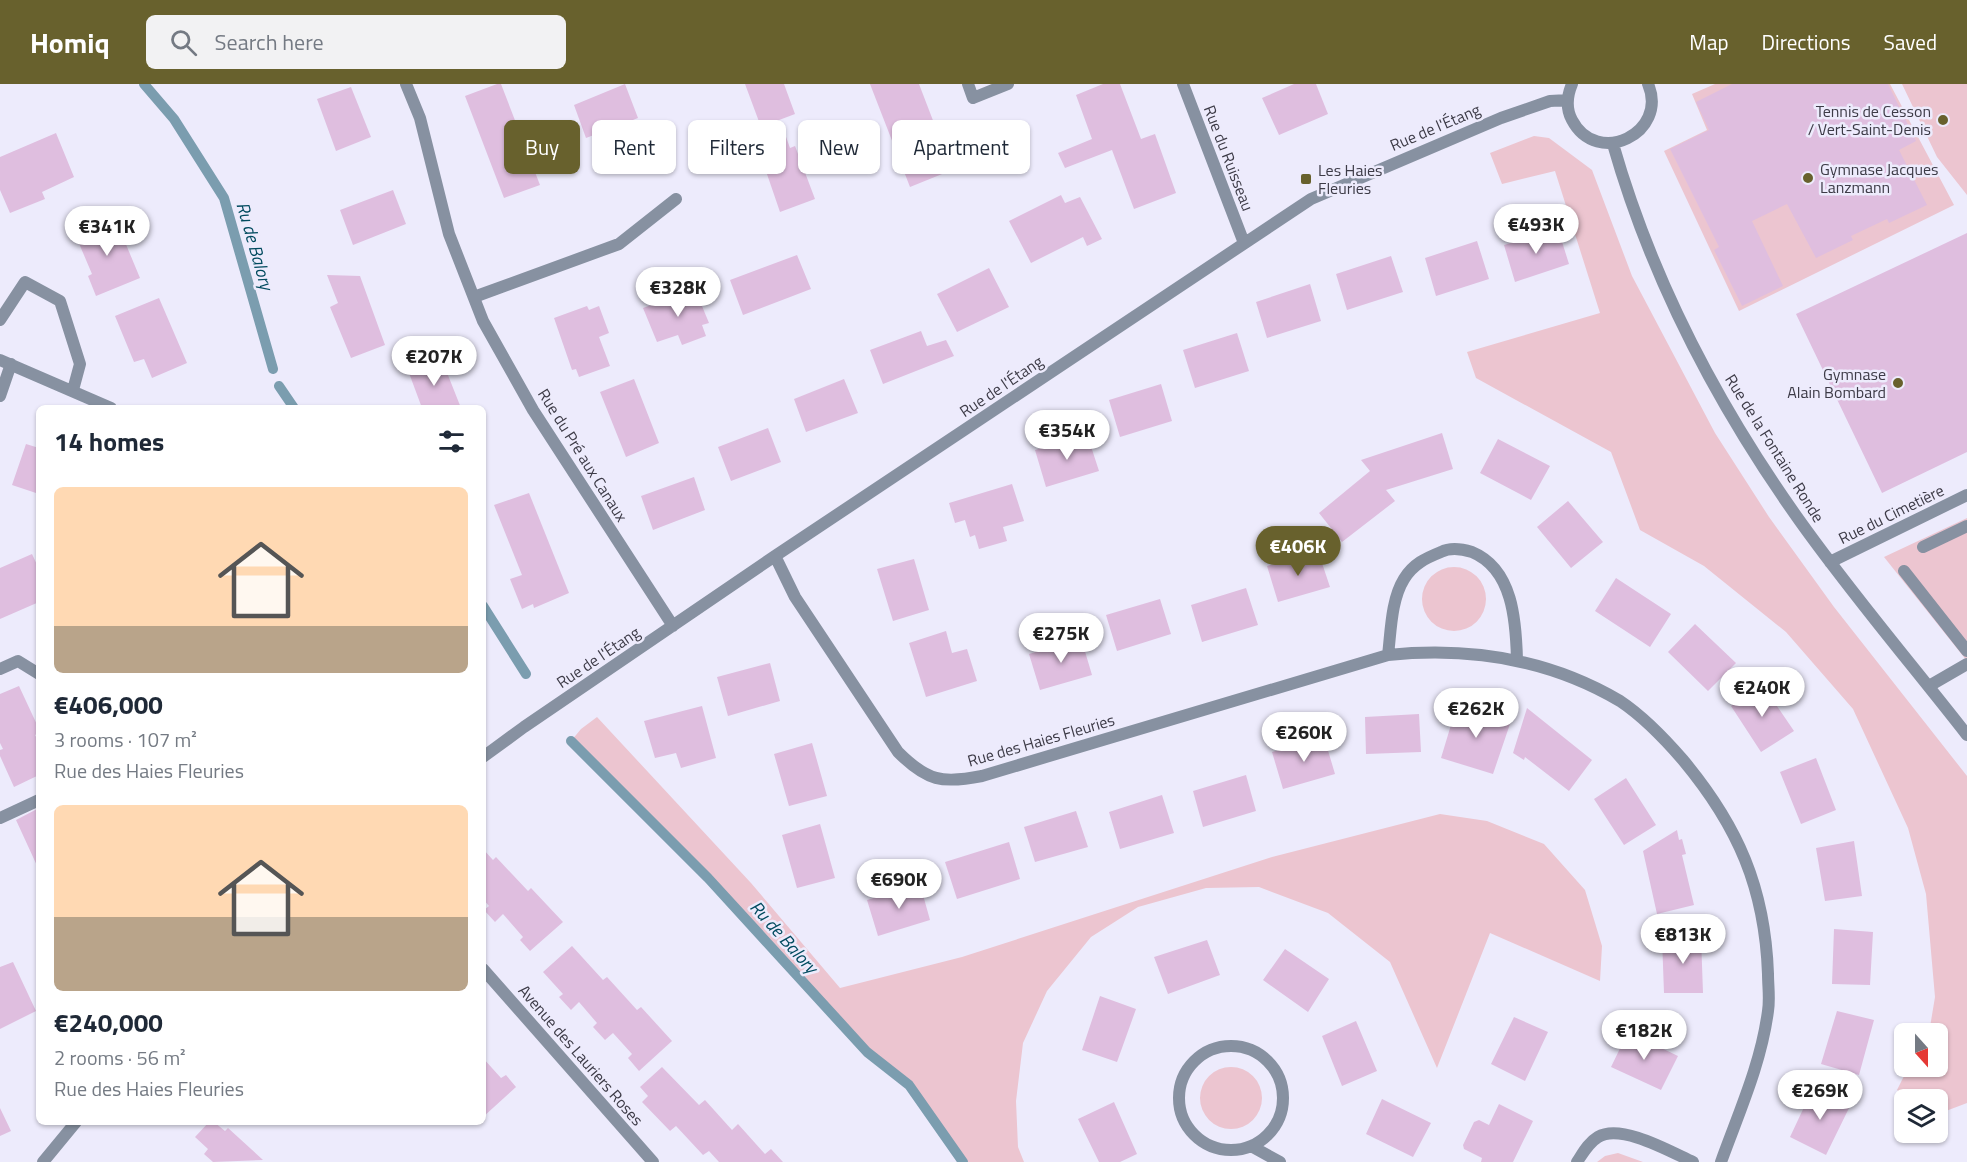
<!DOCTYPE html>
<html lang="en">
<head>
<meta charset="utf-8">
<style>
  body { margin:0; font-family:"Titillium Web",sans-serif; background:#f2f2f3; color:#1f2937; height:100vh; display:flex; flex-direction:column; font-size:22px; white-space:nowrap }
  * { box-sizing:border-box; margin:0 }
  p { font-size:20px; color:#747a83 }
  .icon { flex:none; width:33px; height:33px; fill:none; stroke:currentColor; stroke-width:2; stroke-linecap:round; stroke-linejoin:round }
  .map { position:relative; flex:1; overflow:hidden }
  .panel { position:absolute; left:36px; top:321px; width:450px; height:720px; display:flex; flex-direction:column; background:#fff; border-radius:9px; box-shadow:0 2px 4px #0004 }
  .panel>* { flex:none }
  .hud { position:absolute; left:504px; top:36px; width:570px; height:54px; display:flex; gap:12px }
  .needle { width:39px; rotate:159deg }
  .controls { position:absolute; left:1894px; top:939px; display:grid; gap:12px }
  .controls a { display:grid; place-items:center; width:54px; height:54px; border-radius:9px; background:#fff; box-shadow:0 2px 4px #0004; font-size:30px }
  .price { position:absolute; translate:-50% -51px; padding:0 14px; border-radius:21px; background:#fff; color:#222; font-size:20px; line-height:39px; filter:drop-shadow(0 2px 3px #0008) }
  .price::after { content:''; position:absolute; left:50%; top:36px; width:18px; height:14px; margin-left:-9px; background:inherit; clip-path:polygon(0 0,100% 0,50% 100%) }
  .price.active { background:#68612d; color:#fff }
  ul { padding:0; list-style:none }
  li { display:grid; align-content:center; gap:12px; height:318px; padding:0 18px }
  li span { display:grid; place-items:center; height:186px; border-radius:9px; color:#555 }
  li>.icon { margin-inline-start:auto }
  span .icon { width:108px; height:108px; fill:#fffc; stroke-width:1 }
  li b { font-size:26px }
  h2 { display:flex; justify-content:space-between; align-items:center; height:72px; padding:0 18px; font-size:26px }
  .tag { padding:0 21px; border-radius:9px; background:#fff; box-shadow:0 2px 4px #0004; font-size:21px; line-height:54px }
  .tag.active { background:#68612d; color:#fff }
  header { display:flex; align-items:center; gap:36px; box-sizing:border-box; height:84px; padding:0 30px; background:#68612d; color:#fff }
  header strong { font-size:28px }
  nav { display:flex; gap:33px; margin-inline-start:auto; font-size:21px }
  .search { width:420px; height:54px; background:#f2f2f3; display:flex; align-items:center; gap:15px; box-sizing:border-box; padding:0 21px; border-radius:9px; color:#747a83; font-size:22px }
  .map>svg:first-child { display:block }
  .green { fill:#ecc5d0 }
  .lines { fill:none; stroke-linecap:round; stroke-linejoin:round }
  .stream { stroke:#7b9daf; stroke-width:10 }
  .building { fill:#dfbedf }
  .lane { stroke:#8791a1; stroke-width:12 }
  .street { stroke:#8791a1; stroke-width:12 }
  .poi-dot { fill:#68612d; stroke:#edebfc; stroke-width:2 }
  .labels { text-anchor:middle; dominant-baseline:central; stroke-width:5; stroke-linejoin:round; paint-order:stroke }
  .poi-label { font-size:16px; fill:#3d3b47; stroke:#edebfc; text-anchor:end }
  .street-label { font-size:16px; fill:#3d3b47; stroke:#edebfc }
  .water-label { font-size:18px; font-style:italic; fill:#014a5e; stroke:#edebfc }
</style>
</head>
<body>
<header>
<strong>Homiq</strong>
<div class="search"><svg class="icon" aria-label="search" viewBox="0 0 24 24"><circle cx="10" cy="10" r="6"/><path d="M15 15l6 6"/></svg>Search here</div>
<nav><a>Map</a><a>Directions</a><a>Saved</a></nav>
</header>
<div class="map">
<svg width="1967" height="1078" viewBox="0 0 1967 1078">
  <rect width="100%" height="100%" fill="#edebfc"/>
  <path class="green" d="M 1715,0 L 1890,0 L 1954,121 L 1739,227 L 1664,67 L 1707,46 L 1692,10 Z
    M 1902,0 L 1967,0 L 1967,111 L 1937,73 Z
    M 1534,52 L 1549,54 L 1592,86 L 1632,192 L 1715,349 L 1769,433 L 1834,523 L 1967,692 L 1967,1019 L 1938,1030 L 1938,1016 L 1912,1015 L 1897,1006 L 1905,990 L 1920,990 L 1923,983 L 1938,982 L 1938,950 L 1929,949 L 1935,913 L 1926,810 L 1908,744 L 1853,625 L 1786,548 L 1704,482 L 1640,446 L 1611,368 L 1476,294 L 1467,268 L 1600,229 L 1555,87 L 1502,100 L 1490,69 Z
    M 1967,434 L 1967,577 L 1884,473 Z
    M1422 515a32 32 0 1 1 64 0a32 32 0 1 1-64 0Z
    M 597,633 L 751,799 L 840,904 L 962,873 L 1272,773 L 1440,730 L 1487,737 L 1544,760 L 1585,806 L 1602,862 L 1600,897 L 1490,849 L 1437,984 L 1390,878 L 1328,829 L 1259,803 L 1206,804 L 1138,823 L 1113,839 L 1091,853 L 1047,907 L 1023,959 L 1016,1017 L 1018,1063 L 1024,1078 L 963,1078 L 909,1001 L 867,968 L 708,794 L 571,657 L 581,645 Z
    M1200 1014a31 31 0 1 1 62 0a31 31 0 1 1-62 0Z
    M 1618,1069 L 1643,1078 L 1597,1078 L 1605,1072 Z"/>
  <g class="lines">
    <path class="stream" d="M 144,0 L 174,35 L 224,114 L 273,285
      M 279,302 L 294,324
      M 483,522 L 526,590
      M 571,657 L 708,794 L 867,968 L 909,1001 L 963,1078"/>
  </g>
  <path class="building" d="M 497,0 L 501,0 L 540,101 L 504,114 L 465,12 Z
    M 625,0 L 638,34 L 586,54 L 574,21 Z
    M 745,0 L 784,0 L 795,30 L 761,43 Z
    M 870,0 L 919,0 L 952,86 L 910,103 Z
    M 1103,0 L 1120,0 L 1141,55 L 1155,50 L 1176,109 L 1134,125 L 1112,66 L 1065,84 L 1058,69 L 1092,55 L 1076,11 Z
    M 1294,0 L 1316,0 L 1328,30 L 1279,51 L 1262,14 Z
    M 1732,0 L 1888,0 L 1916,57 L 1899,66 L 1927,121 L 1889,139 L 1887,135 L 1851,152 L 1853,156 L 1816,174 L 1787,120 L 1752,137 L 1783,202 L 1742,222 L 1714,166 L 1719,163 L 1670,65 L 1709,46 L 1696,18 Z
    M 351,3 L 371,53 L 336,67 L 317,15 Z
    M 986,36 L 994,54 L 978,60 L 970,42 Z
    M 56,49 L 74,93 L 42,108 L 45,115 L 10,129 L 0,106 L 0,73 Z
    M 785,50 L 790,64 L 795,62 L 815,115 L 780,128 L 757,61 Z
    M 393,106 L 406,140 L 353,161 L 340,126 Z
    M 1061,111 L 1065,119 L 1080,113 L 1102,155 L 1087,162 L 1083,153 L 1031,179 L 1009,137 Z
    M 115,134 L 140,194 L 96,212 L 88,192 L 92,190 L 75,150 Z
    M 1558,145 L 1569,180 L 1515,198 L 1504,161 Z
    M 1967,149 L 1967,368 L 1882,409 L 1796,230 Z
    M 1477,157 L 1489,195 L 1436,212 L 1425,174 Z
    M 797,171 L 811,205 L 743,231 L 730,196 Z
    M 1391,172 L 1403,208 L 1347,226 L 1336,190 Z
    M 989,184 L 1009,223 L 957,248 L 937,210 Z
    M 327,191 L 360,192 L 385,261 L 351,274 L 330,223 L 338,219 Z
    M 1310,200 L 1321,237 L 1267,254 L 1256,218 Z
    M 695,205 L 709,239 L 702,241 L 706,252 L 682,261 L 678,251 L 657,258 L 643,224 Z
    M 159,214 L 187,279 L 152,294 L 144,275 L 134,278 L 115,232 Z
    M 587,222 L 589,226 L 599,222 L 609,249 L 599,253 L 610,282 L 579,293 L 576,285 L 572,286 L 554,234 Z
    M 921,247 L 927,262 L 946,256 L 954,272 L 883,300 L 870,266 Z
    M 1237,249 L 1249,287 L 1195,304 L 1183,266 Z
    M 442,276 L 461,324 L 422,324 L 409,289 Z
    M 634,295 L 659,359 L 626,373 L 600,308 Z
    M 844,295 L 858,329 L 806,348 L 794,315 Z
    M 1161,300 L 1172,337 L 1120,353 L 1109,316 Z
    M 768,344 L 781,378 L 731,397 L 718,363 Z
    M 1442,349 L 1453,385 L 1386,406 L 1395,417 L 1342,458 L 1319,429 L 1370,387 L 1361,376 Z
    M 1087,350 L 1099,387 L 1046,403 L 1035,366 Z
    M 1498,355 L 1550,382 L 1531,416 L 1480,389 Z
    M 26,360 L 39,364 L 39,410 L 12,401 Z
    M 694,393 L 705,426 L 653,446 L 641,412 Z
    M 1012,400 L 1024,437 L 1003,443 L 1007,457 L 979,465 L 975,451 L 970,453 L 965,436 L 955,439 L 949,419 Z
    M 529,409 L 569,509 L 534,524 L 533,520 L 522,525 L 510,495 L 522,491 L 494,421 Z
    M 1568,417 L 1603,458 L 1571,484 L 1537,443 Z
    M 1318,467 L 1330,503 L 1278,518 L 1267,482 Z
    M 32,470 L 39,485 L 39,518 L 0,535 L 0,484 Z
    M 914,475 L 929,526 L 893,537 L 877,485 Z
    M 1616,494 L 1671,530 L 1650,563 L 1595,527 Z
    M 1246,504 L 1258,541 L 1202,558 L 1191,521 Z
    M 1160,515 L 1171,550 L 1117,567 L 1106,531 Z
    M 1695,540 L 1736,579 L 1708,607 L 1668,568 Z
    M 946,547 L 952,569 L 967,565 L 977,597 L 926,613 L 909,559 Z
    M 1081,554 L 1092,591 L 1040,606 L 1029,570 Z
    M 770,579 L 780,617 L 728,632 L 717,593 Z
    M 1762,600 L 1794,647 L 1761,668 L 1731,622 Z
    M 19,602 L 39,645 L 39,649 L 35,651 L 39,658 L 39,691 L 14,703 L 0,672 L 0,666 L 3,665 L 0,659 L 0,610 Z
    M 1457,621 L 1511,637 L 1493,690 L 1441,674 Z
    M 702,622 L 716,674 L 681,684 L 676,669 L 655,674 L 644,637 Z
    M 1527,624 L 1592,676 L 1569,707 L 1525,673 L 1524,676 L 1513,669 Z
    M 1419,630 L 1421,668 L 1366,670 L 1365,633 Z
    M 1324,653 L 1335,690 L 1283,705 L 1272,668 Z
    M 812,659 L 827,712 L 789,722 L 774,670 Z
    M 1816,674 L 1836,726 L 1801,740 L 1780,688 Z
    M 1246,691 L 1256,727 L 1203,743 L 1193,707 Z
    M 1626,694 L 1656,741 L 1624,761 L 1594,715 Z
    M 1162,711 L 1174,749 L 1120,765 L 1109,728 Z
    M 39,724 L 39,786 L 16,736 Z
    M 1076,727 L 1088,763 L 1035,778 L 1024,743 Z
    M 820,740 L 835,794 L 797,804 L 782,751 Z
    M 1677,746 L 1679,756 L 1682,755 L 1686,770 L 1682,771 L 1694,821 L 1657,830 L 1643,767 Z
    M 1854,757 L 1862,812 L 1825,817 L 1816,764 Z
    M 1009,758 L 1020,795 L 957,815 L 945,778 Z
    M 483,765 L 493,776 L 496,773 L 528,807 L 531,804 L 563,838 L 530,867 L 520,856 L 523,853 L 503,830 L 495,838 L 484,826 L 489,822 L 483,815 Z
    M 920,800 L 930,836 L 878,852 L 867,816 Z
    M 1834,845 L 1873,848 L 1870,901 L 1832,900 Z
    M 1701,853 L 1703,909 L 1664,909 L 1662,854 Z
    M 1207,856 L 1220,891 L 1168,910 L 1154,873 Z
    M 572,862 L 603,896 L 607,893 L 637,926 L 641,923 L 672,957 L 639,987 L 628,974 L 632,970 L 613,949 L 605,956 L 593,943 L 597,939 L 579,918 L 571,926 L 559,913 L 563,910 L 543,888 Z
    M 1285,865 L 1329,895 L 1308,928 L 1263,896 Z
    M 13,878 L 36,927 L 0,945 L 0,883 Z
    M 1100,912 L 1136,925 L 1117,978 L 1082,966 Z
    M 1837,927 L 1874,936 L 1859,991 L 1821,980 Z
    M 1514,933 L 1548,948 L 1525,997 L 1491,980 Z
    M 1356,937 L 1377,987 L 1342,1002 L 1322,952 Z
    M 1628,948 L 1678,972 L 1661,1006 L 1611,983 Z
    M 483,974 L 501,994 L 506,991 L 516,1003 L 483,1033 Z
    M 662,983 L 699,1021 L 705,1016 L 732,1046 L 738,1040 L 765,1070 L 771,1065 L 783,1078 L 719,1078 L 709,1067 L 703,1071 L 676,1042 L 670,1047 L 642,1018 L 648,1012 L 640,1003 Z
    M 1813,1004 L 1850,1022 L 1826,1071 L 1790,1053 Z
    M 1382,1015 L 1431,1039 L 1413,1073 L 1366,1050 Z
    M 1114,1018 L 1137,1070 L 1120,1078 L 1099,1078 L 1078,1035 Z
    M 1499,1020 L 1533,1037 L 1513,1078 L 1481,1078 L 1482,1074 L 1464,1065 L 1463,1061 L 1474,1038 L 1479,1036 L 1489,1041 Z
    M 0,1024 L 11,1047 L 0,1052 Z
    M 209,1038 L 214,1038 L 225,1047 L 228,1044 L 263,1076 L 213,1078 L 204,1070 L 208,1065 L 195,1053 Z"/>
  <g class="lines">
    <path class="lane" d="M 1923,463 L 1967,442
      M 1904,487 L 1967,567
      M 1929,602 L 1967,580
      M 0,734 L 39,716"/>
    <path class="street" d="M 406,0 L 420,34 L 449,150 L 483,237 L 533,326 L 673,542
      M 968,0 L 973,14 L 1008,0
      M 1183,0 L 1244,159
      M 1572,0 C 1567,12 1566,25 1572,36 C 1597,84 1669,49 1648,0
      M 1613,60 C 1651,193 1717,320 1797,433 C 1850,508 1910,578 1967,651
      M 474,213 L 619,160 L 676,115
      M 0,236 L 25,198 L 60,217 L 80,280 L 73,306
      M 0,276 L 111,324
      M 0,312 L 11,280
      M 775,472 L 795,513 L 898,668 C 927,697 942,700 982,692 L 1388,571 C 1468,563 1549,575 1620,617 C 1644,633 1664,654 1683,676 C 1738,742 1765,804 1768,890 C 1768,902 1770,915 1768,927 C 1761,980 1739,1028 1721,1078
      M 1830,478 L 1967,411
      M 1388,571 C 1391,547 1391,516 1404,495 C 1413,480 1426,474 1441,468 C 1451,463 1462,465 1472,468 C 1513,485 1516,537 1517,576
      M 0,585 L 18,577 L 39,590
      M 483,673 L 524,643 L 775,472 L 1311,115 L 1501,34 L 1550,17 L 1568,16
      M 483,885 L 653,1078
      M1179 1014a52 52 0 1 1 104 0a52 52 0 1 1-104 0Z
      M 1251,1062 L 1280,1078
      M 43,1078 L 76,1038
      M 1577,1078 C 1583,1069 1588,1059 1598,1053 C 1621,1039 1671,1068 1693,1078"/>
  </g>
  <g class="poi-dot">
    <circle cx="1943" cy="36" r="6"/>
    <circle cx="1808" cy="94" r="6"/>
    <rect x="1300" y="89" width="12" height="12" rx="3"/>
    <circle cx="1898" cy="299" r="6"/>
  </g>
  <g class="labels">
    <g class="poi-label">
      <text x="1931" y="27">Tennis de Cesson<tspan x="1931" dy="18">/ Vert-Saint-Denis</tspan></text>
      <text x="1820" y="85" text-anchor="start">Gymnase Jacques<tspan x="1820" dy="18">Lanzmann</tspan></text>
      <text x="1318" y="86" text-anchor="start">Les Haies<tspan x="1318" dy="18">Fleuries</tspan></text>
      <text x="1886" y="290">Gymnase<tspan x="1886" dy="18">Alain Bombard</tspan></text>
    </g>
    <g class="street-label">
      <text transform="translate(1435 43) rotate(-23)">Rue de l'Étang</text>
      <text transform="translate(1229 74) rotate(69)">Rue du Ruisseau</text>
      <text transform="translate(1001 302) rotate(-34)">Rue de l'Étang</text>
      <text transform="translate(1775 364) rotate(58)">Rue de la Fontaine Ronde</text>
      <text transform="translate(583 371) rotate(58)">Rue du Pré aux Canaux</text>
      <text transform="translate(1891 430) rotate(-26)">Rue du Cimetière</text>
      <text transform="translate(598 573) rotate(-34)">Rue de l'Étang</text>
      <text transform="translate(1041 656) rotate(-16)">Rue des Haies Fleuries</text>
      <text transform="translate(581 971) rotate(49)">Avenue des Lauriers Roses</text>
    </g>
    <g class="water-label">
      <text transform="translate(255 162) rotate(74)">Ru de Balory</text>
      <text transform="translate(784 853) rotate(48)">Ru de Balory</text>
    </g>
  </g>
</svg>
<div class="controls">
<a><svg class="needle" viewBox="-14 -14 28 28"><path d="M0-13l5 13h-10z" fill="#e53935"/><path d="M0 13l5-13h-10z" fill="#747a83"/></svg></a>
<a><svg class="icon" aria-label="layers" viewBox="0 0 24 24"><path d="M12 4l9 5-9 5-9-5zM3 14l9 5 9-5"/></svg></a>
</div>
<b class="price" style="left:1536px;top:171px">€493K</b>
<b class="price" style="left:107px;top:173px">€341K</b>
<b class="price" style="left:678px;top:234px">€328K</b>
<b class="price" style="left:434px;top:303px">€207K</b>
<b class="price" style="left:1067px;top:377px">€354K</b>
<b class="price active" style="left:1298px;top:493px">€406K</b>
<b class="price" style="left:1061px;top:580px">€275K</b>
<b class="price" style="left:1762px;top:634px">€240K</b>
<b class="price" style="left:1476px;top:655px">€262K</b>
<b class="price" style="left:1304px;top:679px">€260K</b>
<b class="price" style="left:899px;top:826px">€690K</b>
<b class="price" style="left:1683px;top:881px">€813K</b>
<b class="price" style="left:1644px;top:977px">€182K</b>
<b class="price" style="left:1820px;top:1037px">€269K</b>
<div class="hud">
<a class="tag active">Buy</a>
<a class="tag">Rent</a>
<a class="tag">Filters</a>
<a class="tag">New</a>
<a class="tag">Apartment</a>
</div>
<section class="panel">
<h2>14 homes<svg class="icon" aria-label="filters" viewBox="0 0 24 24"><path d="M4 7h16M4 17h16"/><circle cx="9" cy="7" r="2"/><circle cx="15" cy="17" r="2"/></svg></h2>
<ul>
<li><span style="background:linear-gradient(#ffd9b3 75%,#b9a48a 0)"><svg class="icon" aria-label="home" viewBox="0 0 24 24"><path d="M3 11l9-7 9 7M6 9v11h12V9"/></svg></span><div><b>€406,000</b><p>3 rooms · 107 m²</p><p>Rue des Haies Fleuries</p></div></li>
<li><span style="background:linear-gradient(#ffd9b3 60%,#b9a48a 0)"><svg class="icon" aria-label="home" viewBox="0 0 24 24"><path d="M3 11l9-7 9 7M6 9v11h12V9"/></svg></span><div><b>€240,000</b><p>2 rooms · 56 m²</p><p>Rue des Haies Fleuries</p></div></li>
</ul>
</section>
</div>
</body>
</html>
